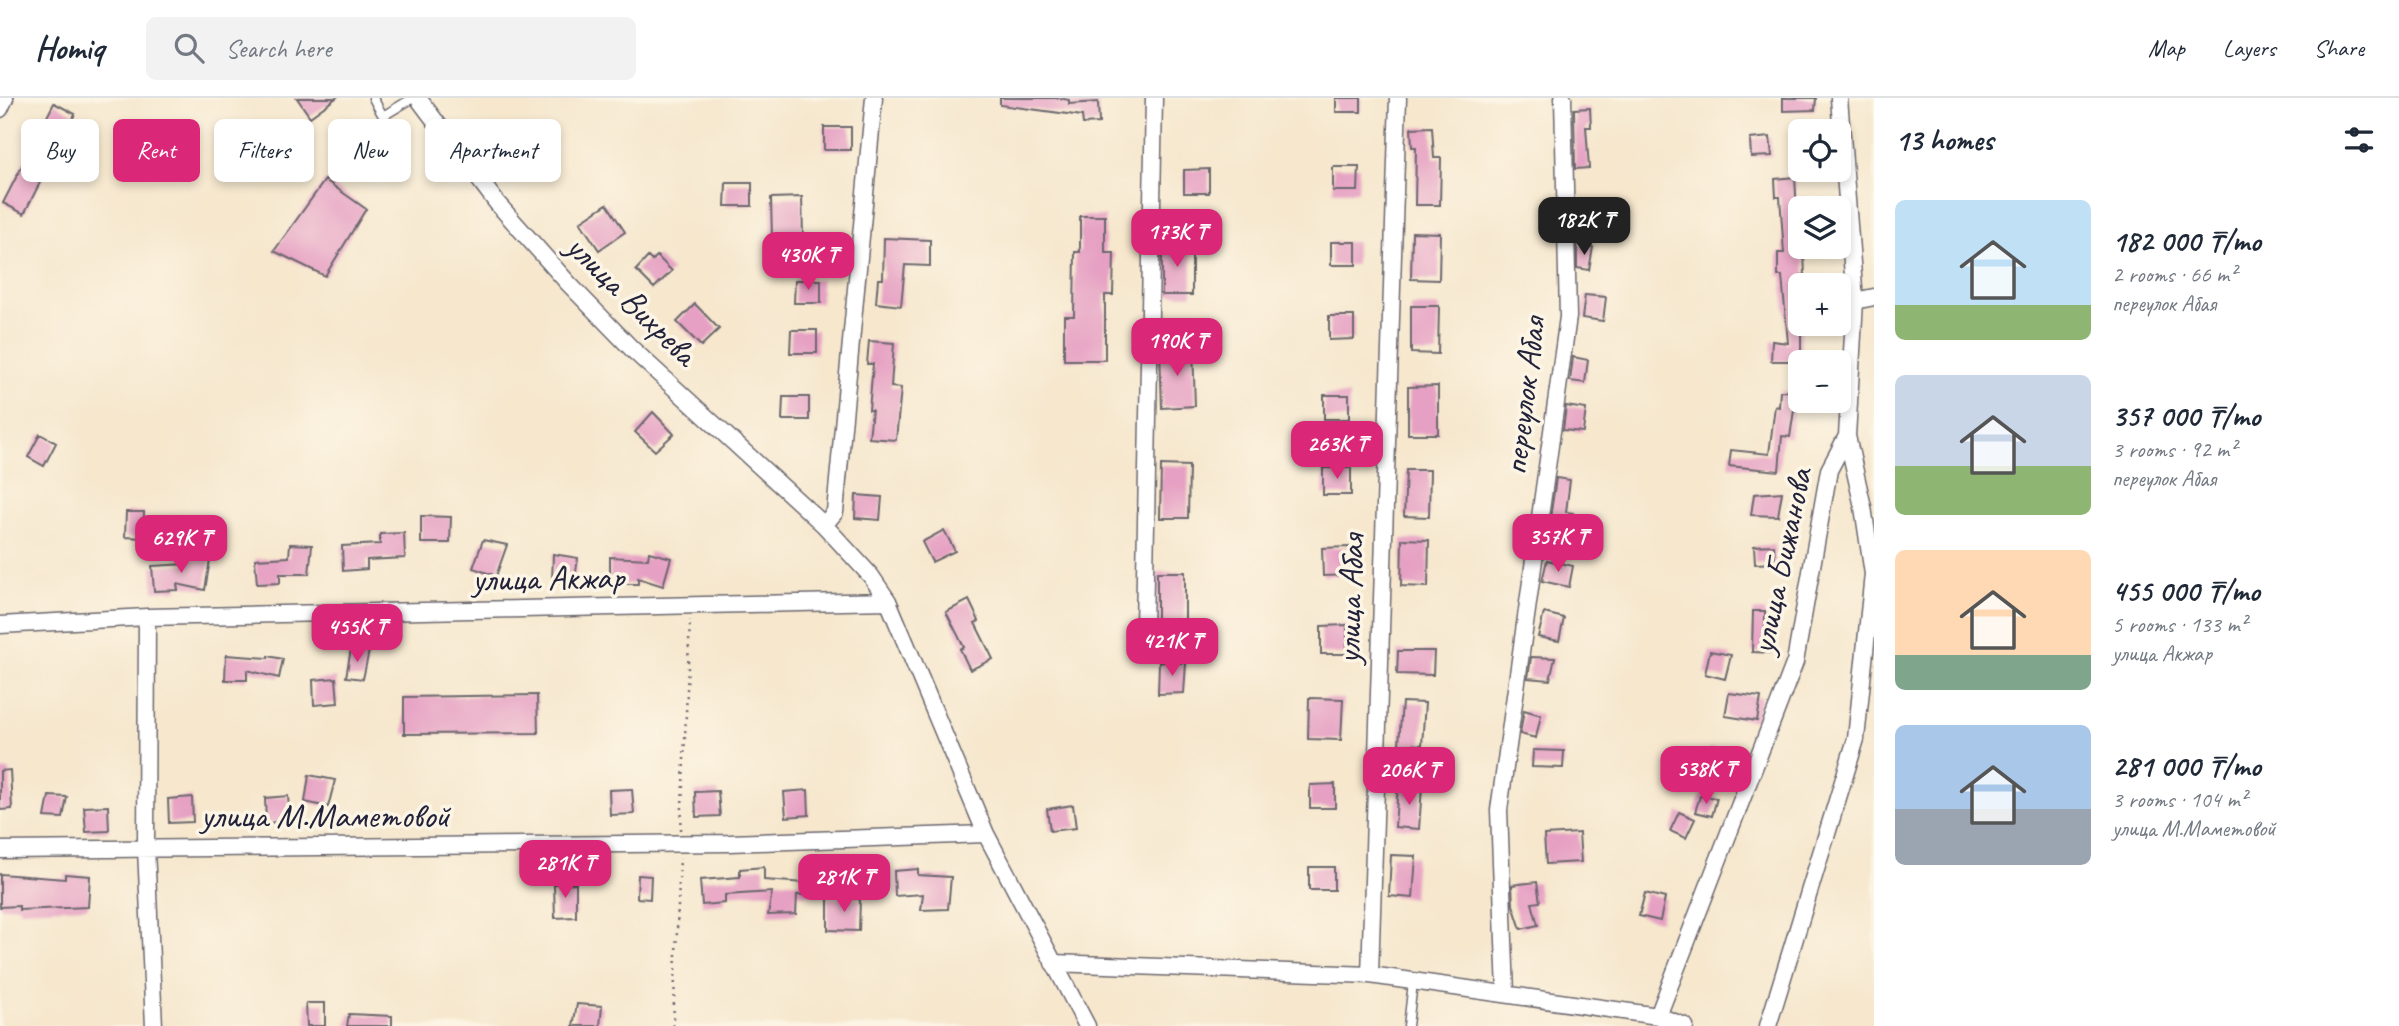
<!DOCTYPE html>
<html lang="en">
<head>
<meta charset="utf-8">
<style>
  body { margin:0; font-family:Caveat,sans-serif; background:#f2f2f3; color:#1f2937; height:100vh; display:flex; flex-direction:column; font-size:26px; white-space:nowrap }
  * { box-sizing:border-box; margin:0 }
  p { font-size:23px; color:#747a83 }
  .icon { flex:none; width:38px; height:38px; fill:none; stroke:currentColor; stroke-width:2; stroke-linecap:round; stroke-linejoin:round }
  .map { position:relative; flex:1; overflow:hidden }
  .panel { display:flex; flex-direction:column; background:#fff; width:525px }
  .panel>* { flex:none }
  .banner { position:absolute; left:21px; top:21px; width:665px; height:63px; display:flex; gap:14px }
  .fabs { position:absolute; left:1788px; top:21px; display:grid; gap:14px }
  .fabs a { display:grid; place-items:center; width:63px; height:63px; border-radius:10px; background:#fff; box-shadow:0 4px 10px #0003; font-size:35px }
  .price { position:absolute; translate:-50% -60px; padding:0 16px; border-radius:14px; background:#db2777; color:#fff; font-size:23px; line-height:46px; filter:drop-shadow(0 2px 4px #0008) }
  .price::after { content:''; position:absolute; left:50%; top:42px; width:21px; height:16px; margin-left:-10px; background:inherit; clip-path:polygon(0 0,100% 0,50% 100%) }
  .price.on { background:#222; color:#fff }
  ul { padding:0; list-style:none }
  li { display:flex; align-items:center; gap:21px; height:175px; padding:0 21px }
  li span { display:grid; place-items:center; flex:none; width:196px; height:140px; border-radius:10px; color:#555 }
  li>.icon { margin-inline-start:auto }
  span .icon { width:84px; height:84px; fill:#fffc; stroke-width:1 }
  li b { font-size:30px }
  h2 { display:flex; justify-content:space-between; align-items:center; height:84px; padding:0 21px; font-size:30px }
  .chip { padding:0 24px; border-radius:10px; background:#fff; box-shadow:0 4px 10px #0003; font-size:24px; line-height:63px }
  .chip.on { background:#db2777; color:#fff }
  header { display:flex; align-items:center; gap:42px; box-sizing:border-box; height:98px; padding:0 35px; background:#fff; border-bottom:2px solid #e0e1e3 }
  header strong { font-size:33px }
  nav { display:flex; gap:38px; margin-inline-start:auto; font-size:24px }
  .search { width:490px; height:63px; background:#f2f2f3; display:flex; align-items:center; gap:18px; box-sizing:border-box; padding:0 24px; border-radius:10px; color:#747a83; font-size:26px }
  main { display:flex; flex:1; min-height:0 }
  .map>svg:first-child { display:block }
  .building { fill:#e6a0c3 }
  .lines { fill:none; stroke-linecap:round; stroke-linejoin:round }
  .lane-casing { stroke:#6c676e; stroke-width:11 }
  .street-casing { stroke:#6c676e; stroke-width:19 }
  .path { stroke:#6c676e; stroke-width:2.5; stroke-dasharray:2 5; stroke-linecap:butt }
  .lane { stroke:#fff; stroke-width:8 }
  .street { stroke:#fff; stroke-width:16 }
  .labels { text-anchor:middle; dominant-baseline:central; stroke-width:7; stroke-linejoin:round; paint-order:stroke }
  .street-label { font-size:35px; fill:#22223b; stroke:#fcf5e5 }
</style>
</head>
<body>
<header>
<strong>Homiq</strong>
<div class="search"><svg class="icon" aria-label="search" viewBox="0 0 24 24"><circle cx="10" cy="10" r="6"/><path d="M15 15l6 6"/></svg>Search here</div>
<nav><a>Map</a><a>Layers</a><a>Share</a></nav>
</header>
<main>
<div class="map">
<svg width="1874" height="928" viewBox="0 0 1874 928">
  <rect width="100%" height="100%" fill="#fcf5e5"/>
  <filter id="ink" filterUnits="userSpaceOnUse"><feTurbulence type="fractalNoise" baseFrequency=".0143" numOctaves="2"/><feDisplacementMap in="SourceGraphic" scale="14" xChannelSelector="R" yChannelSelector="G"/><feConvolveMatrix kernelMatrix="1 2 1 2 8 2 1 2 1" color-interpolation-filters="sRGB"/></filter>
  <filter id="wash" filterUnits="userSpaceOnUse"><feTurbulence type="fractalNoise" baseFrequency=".00686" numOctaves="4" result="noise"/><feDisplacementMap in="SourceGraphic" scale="28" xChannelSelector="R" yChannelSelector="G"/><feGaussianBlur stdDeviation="1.57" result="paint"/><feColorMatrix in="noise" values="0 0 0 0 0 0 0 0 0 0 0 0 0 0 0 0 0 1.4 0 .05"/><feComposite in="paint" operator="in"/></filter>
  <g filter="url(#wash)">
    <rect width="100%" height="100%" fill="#f6e7cd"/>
    <g id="blocks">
      <path class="building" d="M 297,0 L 336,0 L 310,19 Z
        M 1000,0 L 1059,0 L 1069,2 L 1069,6 L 1098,4 L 1099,25 L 1083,26 L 1082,18 L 1000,7 Z
        M 1336,0 L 1361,0 L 1361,14 L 1336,14 Z
        M 1783,0 L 1816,0 L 1815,12 L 1783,13 Z
        M 54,5 L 75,16 L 24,116 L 3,105 Z
        M 1590,10 L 1591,29 L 1586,29 L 1589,70 L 1575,71 L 1574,11 Z
        M 824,29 L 851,29 L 851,52 L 824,52 Z
        M 1432,29 L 1434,60 L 1441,60 L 1440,107 L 1415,107 L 1416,49 L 1412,49 L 1411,30 Z
        M 1770,39 L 1772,58 L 1751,59 L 1750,41 Z
        M 1333,69 L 1359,69 L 1358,93 L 1333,93 Z
        M 1209,71 L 1209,95 L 1184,95 L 1184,72 Z
        M 1795,79 L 1797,114 L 1801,114 L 1801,155 L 1804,155 L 1805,177 L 1801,177 L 1801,263 L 1771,263 L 1772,243 L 1788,245 L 1782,178 L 1778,178 L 1778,155 L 1784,155 L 1780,99 L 1776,99 L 1775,81 Z
        M 325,82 L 366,111 L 325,178 L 274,153 Z
        M 726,85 L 752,85 L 752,108 L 725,108 Z
        M 802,99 L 803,139 L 772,140 L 771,100 Z
        M 607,106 L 625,134 L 599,152 L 580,124 Z
        M 1080,118 L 1105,118 L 1105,155 L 1114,155 L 1113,197 L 1105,197 L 1105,262 L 1064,262 L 1064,218 L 1074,218 L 1075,154 L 1080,154 Z
        M 1412,134 L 1440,135 L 1439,182 L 1411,181 Z
        M 884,140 L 930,142 L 930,168 L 905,167 L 901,208 L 876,205 L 878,181 L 883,181 Z
        M 1162,144 L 1192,144 L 1192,197 L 1162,197 Z
        M 1331,144 L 1356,144 L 1356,167 L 1331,167 Z
        M 1577,146 L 1593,149 L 1589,172 L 1577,170 Z
        M 657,158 L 672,173 L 654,190 L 636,172 L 648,159 L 652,163 Z
        M 795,182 L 821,182 L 821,205 L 794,205 Z
        M 1585,197 L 1606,199 L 1603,223 L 1582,220 Z
        M 695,206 L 719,231 L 701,248 L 677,224 Z
        M 1411,208 L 1439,208 L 1438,256 L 1411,255 Z
        M 1329,218 L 1354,218 L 1354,241 L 1329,242 Z
        M 791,232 L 817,232 L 817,255 L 790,255 Z
        M 869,243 L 894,245 L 891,289 L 901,290 L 896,342 L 869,340 L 872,312 L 869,312 L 873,266 L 867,266 Z
        M 1193,250 L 1195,308 L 1162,310 L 1160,251 Z
        M 1573,259 L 1588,262 L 1585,285 L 1570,283 Z
        M 1438,288 L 1438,336 L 1408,336 L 1408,289 Z
        M 1780,293 L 1801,294 L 1801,312 L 1794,312 L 1790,339 L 1782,338 L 1779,373 L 1729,368 L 1731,352 L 1769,356 L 1775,308 L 1779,309 Z
        M 1324,297 L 1349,297 L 1349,321 L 1324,321 Z
        M 783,299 L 809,299 L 809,322 L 782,322 Z
        M 1566,308 L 1586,311 L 1583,334 L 1563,332 Z
        M 653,314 L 674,336 L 655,353 L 635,334 Z
        M 40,336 L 56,345 L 44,368 L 28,359 Z
        M 1161,367 L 1189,368 L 1188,420 L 1160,420 Z
        M 1323,370 L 1351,370 L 1351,397 L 1323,397 Z
        M 1406,372 L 1430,372 L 1429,419 L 1404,418 Z
        M 1556,380 L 1570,382 L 1566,414 L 1573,415 L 1569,438 L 1548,435 Z
        M 1782,394 L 1778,418 L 1751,417 L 1754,396 Z
        M 856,397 L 882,399 L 880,422 L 855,420 Z
        M 126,414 L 144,414 L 143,440 L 125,439 Z
        M 421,418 L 451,419 L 450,445 L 421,445 Z
        M 944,432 L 955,453 L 932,464 L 922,444 Z
        M 404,435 L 405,460 L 367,462 L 367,471 L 343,473 L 342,448 L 380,446 L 380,436 Z
        M 1402,441 L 1429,442 L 1428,489 L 1401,488 Z
        M 483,442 L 507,447 L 496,478 L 473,470 Z
        M 290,446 L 312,447 L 309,476 L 280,476 L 280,485 L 257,486 L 255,461 L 289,459 Z
        M 1774,447 L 1775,465 L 1755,466 L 1754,448 Z
        M 1349,449 L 1350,477 L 1323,478 L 1322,450 Z
        M 649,454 L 671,460 L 663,488 L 638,480 L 638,486 L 610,486 L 610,459 L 648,461 Z
        M 553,456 L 578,460 L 574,487 L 552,484 Z
        M 188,460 L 210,462 L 205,492 L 177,486 L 178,492 L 154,493 L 152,468 L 187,466 Z
        M 1547,462 L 1573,468 L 1569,489 L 1542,483 Z
        M 1157,474 L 1185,474 L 1185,527 L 1157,527 Z
        M 969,502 L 979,523 L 975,525 L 993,561 L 970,572 L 960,551 L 964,549 L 946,514 Z
        M 1753,513 L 1765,513 L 1765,532 L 1774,532 L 1774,555 L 1752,554 Z
        M 1544,515 L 1564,520 L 1559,543 L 1538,539 Z
        M 1347,527 L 1347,556 L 1321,556 L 1321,528 Z
        M 351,551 L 369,553 L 363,581 L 346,579 Z
        M 1398,553 L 1434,553 L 1433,577 L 1397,576 Z
        M 1710,553 L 1731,557 L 1725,581 L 1705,576 Z
        M 226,557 L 268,560 L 268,558 L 283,561 L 279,580 L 247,572 L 247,582 L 225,582 Z
        M 1531,559 L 1555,560 L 1550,582 L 1528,580 Z
        M 1159,564 L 1186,565 L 1184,595 L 1158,596 Z
        M 336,580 L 338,605 L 314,607 L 313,582 Z
        M 1729,595 L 1761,599 L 1757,623 L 1725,618 Z
        M 537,597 L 538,635 L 404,636 L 404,599 Z
        M 1309,600 L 1343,601 L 1341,642 L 1308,641 Z
        M 1402,604 L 1425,605 L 1422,647 L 1399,646 Z
        M 1524,612 L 1541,617 L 1536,640 L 1520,636 Z
        M 1710,650 L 1731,655 L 1725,678 L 1705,673 Z
        M 1533,652 L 1564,653 L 1563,670 L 1532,669 Z
        M 10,672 L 12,711 L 0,712 L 0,673 Z
        M 309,677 L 335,682 L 328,709 L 305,704 Z
        M 1335,686 L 1335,710 L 1310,710 L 1310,687 Z
        M 1398,687 L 1422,689 L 1419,731 L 1395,729 Z
        M 632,691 L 634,716 L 610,717 L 609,692 Z
        M 808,692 L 809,717 L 786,719 L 784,694 Z
        M 718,693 L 720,718 L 696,719 L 695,694 Z
        M 49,698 L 67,699 L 63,720 L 45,719 Z
        M 288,698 L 290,723 L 266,725 L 265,700 Z
        M 1700,698 L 1717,700 L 1712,718 L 1695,714 Z
        M 192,699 L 193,724 L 169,725 L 168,701 Z
        M 1073,707 L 1076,730 L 1050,733 L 1047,711 Z
        M 108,708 L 109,733 L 86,734 L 84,709 Z
        M 1679,714 L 1695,721 L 1686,740 L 1670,733 Z
        M 1579,735 L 1581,764 L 1546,766 L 1544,737 Z
        M 1391,757 L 1416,758 L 1413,800 L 1389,798 Z
        M 764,769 L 764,782 L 805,785 L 805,776 L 829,775 L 829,796 L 797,797 L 796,816 L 768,817 L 772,794 L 725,797 L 725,805 L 702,807 L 700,782 L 740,779 L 740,771 Z
        M 1309,769 L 1334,769 L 1334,792 L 1309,792 Z
        M 918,771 L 918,777 L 951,779 L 948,811 L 921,812 L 923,796 L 895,798 L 894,773 Z
        M 0,776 L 65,781 L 65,776 L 90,778 L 88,809 L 19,812 L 19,808 L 0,809 Z
        M 638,777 L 651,778 L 650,801 L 637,800 Z
        M 1537,784 L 1540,804 L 1532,805 L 1538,827 L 1521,831 L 1513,807 L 1512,787 Z
        M 576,785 L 576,819 L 555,820 L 554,786 Z
        M 1645,795 L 1665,800 L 1660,823 L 1639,818 Z
        M 828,800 L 860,801 L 859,833 L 828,832 Z
        M 306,905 L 325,905 L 325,928 L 307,928 Z
        M 577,906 L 602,908 L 600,928 L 573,928 Z
        M 349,916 L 392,918 L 392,928 L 347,928 Z"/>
    </g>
  </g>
  <g filter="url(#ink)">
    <use href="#blocks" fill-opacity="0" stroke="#6c676e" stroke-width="2"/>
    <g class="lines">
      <defs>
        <path id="lane" d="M 373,0 L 383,18 L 413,0
          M 1408,928 L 1413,884"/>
        <path id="street" d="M 418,0 L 497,105 L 568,185 L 632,251 L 824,427
          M 874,0 L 835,414 L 824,427 L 871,478 L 888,503 L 986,736 L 1087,928
          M 0,11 L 5,0
          M 1855,203 L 1874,199
          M 147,519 L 146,750 L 154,928
          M 0,527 L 147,519 L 888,503
          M 1144,531 L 1154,0
          M 0,752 L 729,745 L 986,736
          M 1053,865 L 1370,877 L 1658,918 L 1685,928
          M 1370,877 L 1398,0
          M 1506,895 L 1499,712 L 1568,219 L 1563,0
          M 1658,918 L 1795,564 L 1829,372 L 1847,338 L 1855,203 L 1839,0
          M 1768,928 L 1856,641 L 1873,476 L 1863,409 L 1847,338"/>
      </defs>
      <use href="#lane" class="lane-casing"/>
      <use href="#street" class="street-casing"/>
      <path class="path" d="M 681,732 L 690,522
        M 673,928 L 680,760"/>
      <use href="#lane" class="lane"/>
      <use href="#street" class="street"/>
    </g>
  </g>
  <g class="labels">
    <g class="street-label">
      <text transform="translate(632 202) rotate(45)">улица Вихрева</text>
      <text transform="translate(1524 298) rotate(-83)">переулок Абая</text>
      <text transform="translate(1781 463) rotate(-78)">улица Бижанова</text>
      <text transform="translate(548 480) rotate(-1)">улица Акжар</text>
      <text transform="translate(1350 501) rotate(-88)">улица Абая</text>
      <text x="325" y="717">улица М.Маметовой</text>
    </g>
  </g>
</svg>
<div class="fabs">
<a><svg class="icon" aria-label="locate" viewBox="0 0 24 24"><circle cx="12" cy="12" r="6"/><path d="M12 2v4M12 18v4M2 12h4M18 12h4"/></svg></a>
<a><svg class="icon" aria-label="layers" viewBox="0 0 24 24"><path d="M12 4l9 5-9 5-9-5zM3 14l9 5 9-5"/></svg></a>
<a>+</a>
<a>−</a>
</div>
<b class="price on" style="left:1584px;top:159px">182K ₸</b>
<b class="price" style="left:1177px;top:171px">173K ₸</b>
<b class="price" style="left:808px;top:194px">430K ₸</b>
<b class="price" style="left:1177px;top:280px">190K ₸</b>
<b class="price" style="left:1337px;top:383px">263K ₸</b>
<b class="price" style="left:1558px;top:476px">357K ₸</b>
<b class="price" style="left:181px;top:477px">629K ₸</b>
<b class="price" style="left:357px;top:566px">455K ₸</b>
<b class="price" style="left:1172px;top:580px">421K ₸</b>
<b class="price" style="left:1706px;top:708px">538K ₸</b>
<b class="price" style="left:1409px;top:709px">206K ₸</b>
<b class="price" style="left:565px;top:802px">281K ₸</b>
<b class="price" style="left:844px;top:816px">281K ₸</b>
<div class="banner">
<a class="chip">Buy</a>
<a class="chip on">Rent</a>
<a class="chip">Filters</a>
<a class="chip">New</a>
<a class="chip">Apartment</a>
</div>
</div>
<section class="panel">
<h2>13 homes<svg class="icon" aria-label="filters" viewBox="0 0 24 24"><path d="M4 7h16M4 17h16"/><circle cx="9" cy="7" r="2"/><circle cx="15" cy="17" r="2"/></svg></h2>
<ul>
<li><span style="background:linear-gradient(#bfe0f5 75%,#8fb573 0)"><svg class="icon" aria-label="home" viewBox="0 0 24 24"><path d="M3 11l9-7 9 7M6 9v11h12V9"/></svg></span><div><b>182 000 ₸/mo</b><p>2 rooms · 66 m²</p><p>переулок Абая</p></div></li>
<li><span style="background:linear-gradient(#c9d6e8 65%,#8fb573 0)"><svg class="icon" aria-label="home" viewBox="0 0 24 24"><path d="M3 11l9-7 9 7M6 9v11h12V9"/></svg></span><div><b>357 000 ₸/mo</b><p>3 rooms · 92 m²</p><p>переулок Абая</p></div></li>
<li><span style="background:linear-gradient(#ffd9b3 75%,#7fa58c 0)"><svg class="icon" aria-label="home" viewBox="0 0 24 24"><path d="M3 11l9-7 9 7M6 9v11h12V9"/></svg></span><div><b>455 000 ₸/mo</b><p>5 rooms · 133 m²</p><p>улица Акжар</p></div></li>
<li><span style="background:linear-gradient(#a9c7e8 60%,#9aa5b1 0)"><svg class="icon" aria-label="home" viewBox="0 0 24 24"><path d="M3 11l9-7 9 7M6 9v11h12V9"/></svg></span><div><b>281 000 ₸/mo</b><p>3 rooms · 104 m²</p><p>улица М.Маметовой</p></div></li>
</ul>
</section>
</main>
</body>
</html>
